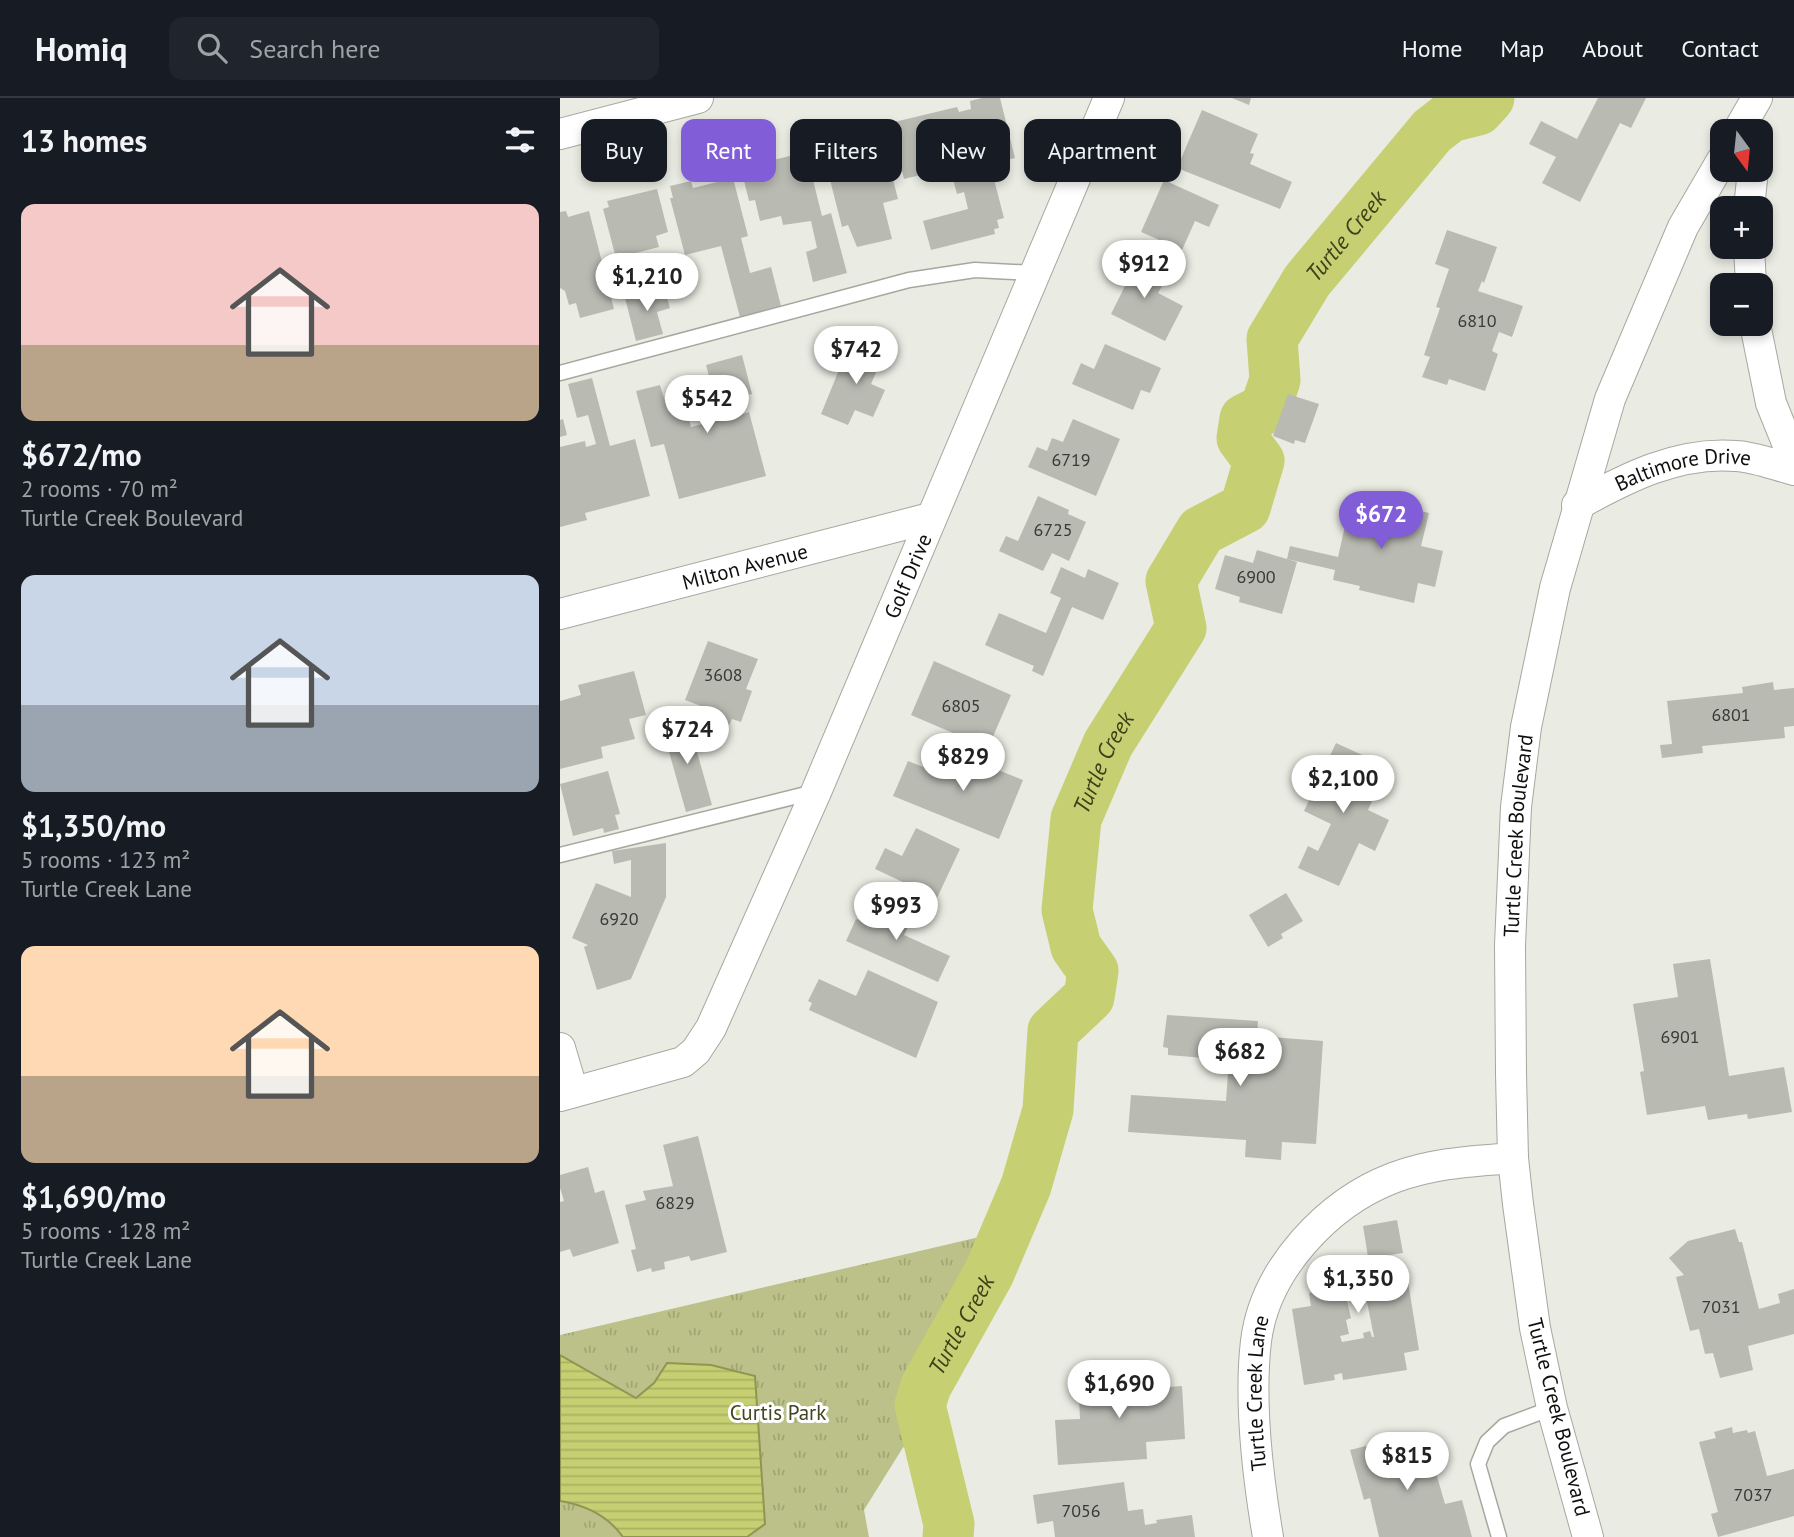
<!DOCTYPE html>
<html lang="en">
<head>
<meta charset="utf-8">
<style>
  body { margin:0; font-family:"PT Sans",sans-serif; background:#20242c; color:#f1f3f6; height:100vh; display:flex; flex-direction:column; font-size:26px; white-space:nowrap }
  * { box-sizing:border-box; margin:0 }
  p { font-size:23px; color:#9ea1a6 }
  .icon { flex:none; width:38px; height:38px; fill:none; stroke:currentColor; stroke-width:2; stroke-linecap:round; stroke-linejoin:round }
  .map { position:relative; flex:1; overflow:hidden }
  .panel { display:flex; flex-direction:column; background:#171b24; width:560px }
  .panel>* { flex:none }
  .banner { position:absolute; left:21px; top:21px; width:665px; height:63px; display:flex; gap:14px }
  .needle { width:46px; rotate:165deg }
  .fabs { position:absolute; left:1150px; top:21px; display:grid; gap:14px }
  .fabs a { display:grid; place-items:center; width:63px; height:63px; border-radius:14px; background:#171b24; box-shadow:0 4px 10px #0003; font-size:35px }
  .price { position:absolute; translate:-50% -60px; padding:0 16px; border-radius:24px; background:#fff; color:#222; font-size:23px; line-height:46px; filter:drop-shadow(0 2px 4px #0008) }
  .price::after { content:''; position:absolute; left:50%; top:42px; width:21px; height:16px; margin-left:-10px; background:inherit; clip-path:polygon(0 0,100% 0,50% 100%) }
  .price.on { background:#815ed8; color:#fff }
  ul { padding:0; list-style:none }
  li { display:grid; align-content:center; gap:14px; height:371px; padding:0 21px }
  li span { display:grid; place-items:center; height:217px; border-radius:14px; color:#555 }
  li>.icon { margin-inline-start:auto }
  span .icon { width:126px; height:126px; fill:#fffc; stroke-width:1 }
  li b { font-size:30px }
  h2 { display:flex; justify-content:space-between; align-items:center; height:84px; padding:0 21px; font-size:30px }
  .tag { padding:0 24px; border-radius:14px; background:#171b24; box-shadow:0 4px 10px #0003; font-size:24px; line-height:63px }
  .tag.on { background:#815ed8; color:#fff }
  header { display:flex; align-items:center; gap:42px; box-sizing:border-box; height:98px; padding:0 35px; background:#171b24; border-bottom:2px solid #363941 }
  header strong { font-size:33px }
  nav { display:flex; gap:38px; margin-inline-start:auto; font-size:24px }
  .search { width:490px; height:63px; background:#20242c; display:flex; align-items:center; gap:18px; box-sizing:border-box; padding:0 24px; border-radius:14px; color:#9ea1a6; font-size:26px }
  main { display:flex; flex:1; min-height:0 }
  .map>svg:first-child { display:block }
  .park { fill:url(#park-tufts) }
  .water { fill:url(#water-rules); stroke:#8f9654; stroke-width:2 }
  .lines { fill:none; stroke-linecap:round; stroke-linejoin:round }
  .river { stroke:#c6cf72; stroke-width:51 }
  .building { fill:#b9bab2; fill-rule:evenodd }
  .service-casing { stroke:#a6a89f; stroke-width:17 }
  .minor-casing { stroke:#a6a89f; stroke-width:32 }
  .service { stroke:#fff; stroke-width:14 }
  .minor { stroke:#fff; stroke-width:30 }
  .labels { text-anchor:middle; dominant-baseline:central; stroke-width:6; stroke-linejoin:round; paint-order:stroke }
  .number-label { font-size:18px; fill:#3a3a36 }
  .street-label { font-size:21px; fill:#0f100d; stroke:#fff }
  .park-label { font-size:21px; fill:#42461e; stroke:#fff }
  .water-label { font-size:23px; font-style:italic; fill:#3d4019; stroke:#fff }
</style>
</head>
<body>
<header>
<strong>Homiq</strong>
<div class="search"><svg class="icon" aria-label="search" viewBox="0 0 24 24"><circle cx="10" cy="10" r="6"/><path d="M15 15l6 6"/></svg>Search here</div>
<nav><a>Home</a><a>Map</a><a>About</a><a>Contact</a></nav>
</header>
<main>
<section class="panel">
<h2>13 homes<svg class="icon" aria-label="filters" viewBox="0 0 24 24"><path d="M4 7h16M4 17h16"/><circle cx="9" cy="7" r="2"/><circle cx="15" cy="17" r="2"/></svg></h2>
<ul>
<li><span style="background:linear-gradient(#f6c9c9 65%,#b9a48a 0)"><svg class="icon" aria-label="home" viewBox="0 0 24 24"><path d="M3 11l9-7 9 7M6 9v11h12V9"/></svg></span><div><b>$672/mo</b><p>2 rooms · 70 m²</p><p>Turtle Creek Boulevard</p></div></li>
<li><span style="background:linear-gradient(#c9d6e8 60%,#9aa5b1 0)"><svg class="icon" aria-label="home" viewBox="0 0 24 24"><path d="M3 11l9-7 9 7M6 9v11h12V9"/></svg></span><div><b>$1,350/mo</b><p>5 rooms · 123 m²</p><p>Turtle Creek Lane</p></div></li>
<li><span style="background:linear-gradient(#ffd9b3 60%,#b9a48a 0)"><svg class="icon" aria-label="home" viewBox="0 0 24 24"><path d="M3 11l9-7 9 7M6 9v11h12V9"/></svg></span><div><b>$1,690/mo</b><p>5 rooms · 128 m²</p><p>Turtle Creek Lane</p></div></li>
</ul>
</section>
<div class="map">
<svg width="1234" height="1439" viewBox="0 0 1234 1439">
  <defs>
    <pattern id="park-tufts" width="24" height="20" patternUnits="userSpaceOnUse" patternTransform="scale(1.75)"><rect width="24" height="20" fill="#bbc188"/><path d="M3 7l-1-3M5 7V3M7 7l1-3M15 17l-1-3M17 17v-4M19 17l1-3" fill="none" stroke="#a0a574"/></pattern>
    <pattern id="water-rules" width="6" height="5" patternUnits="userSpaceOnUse" patternTransform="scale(1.75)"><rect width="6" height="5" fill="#c6cf72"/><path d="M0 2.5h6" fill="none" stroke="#a9b162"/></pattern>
  </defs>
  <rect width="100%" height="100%" fill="#eaece3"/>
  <path class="park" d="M 462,1129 L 388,1295 L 342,1351 L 304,1412 L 309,1439 L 0,1439 L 0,1237 Z"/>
  <path class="water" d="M 0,1257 L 76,1300 L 94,1285 L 107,1265 L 151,1267 L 195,1278 L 205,1426 L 187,1439 L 63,1439 C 48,1418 25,1407 0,1403 Z"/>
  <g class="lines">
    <path class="river" id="s1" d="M 388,1439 L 389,1426 L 360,1307 L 366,1288 L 429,1175 L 466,1088 L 488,1012 L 493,933 L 529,899 L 533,873 L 516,849 L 507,812 L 516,721 L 548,646 L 621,530 L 611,483 L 641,433 L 685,410 L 699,363 L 682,340 L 685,321 L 705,311 L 715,282 L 712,241 L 747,183 L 872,33 L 890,19 L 918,12 L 929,0"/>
  </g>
  <path class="building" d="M 422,0 L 440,0 L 455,60 L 430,66 L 444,120 L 437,122 L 439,130 L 434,131 L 435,136 L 371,152 L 363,123 L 408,111 L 404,94 L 397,96 L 390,70 L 344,81 L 330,25 L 397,9 L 399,14 L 411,11 L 410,3 Z
    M 672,0 L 691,0 L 689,7 Z
    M 1038,0 L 1086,0 L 1071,30 L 1060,25 L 1020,104 L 982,85 L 996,59 L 969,46 L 981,23 L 1017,41 Z
    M 642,12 L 698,36 L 690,55 L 694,56 L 690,66 L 732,84 L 720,111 L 617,70 Z
    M 320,30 L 338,101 L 323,105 L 332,141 L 297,149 L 288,127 L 282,129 L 264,58 L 270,57 L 267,47 L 303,38 L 302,35 Z
    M 246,54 L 262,118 L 271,115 L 287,175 L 253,184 L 246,154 L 257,150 L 251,123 L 223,127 L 221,118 L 200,123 L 195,102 L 189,103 L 181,70 Z
    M 173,80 L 188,138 L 181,140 L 190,175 L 211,169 L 221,208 L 180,219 L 161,148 L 125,157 L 110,100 L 113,100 L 110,88 L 131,83 L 133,90 Z
    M 604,82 L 659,107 L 649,129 L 635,123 L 622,152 L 581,134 Z
    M 97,91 L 108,134 L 96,138 L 99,149 L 56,160 L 43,111 L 49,109 L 47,103 Z
    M 6,113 L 8,119 L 29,113 L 54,211 L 20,220 L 16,205 L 9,207 L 5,193 L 0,190 L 0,114 Z
    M 887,132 L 937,149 L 924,185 L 922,183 L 918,193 L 963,208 L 952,239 L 939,234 L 932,253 L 938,256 L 925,293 L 889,281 L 887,287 L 862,279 L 870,259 L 864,257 L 880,210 L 876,209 L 889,171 L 875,166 Z
    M 562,159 L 606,181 L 598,195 L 623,208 L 605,243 L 551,216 L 565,188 L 551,181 Z
    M 104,190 L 110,210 L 97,214 L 103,236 L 76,243 L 65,200 Z
    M 307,240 L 327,249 L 311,286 L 325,292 L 313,319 L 295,312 L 288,327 L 261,316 L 281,267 L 287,270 L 292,259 L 297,262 Z
    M 545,246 L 601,270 L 590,295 L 581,292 L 573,312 L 512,286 L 521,265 L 534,271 Z
    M 182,257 L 192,296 L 169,302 L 173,319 L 189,314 L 206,378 L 119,401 L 104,346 L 91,349 L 76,293 L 100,287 L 108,313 L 125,308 L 131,329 L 161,321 L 146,267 Z
    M 32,280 L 50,348 L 75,341 L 90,398 L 25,415 L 27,422 L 0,429 L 0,349 L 25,343 L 26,349 L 36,346 L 28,317 L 17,320 L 8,286 Z
    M 728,296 L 759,306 L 745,345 L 735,342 L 734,346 L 713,338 Z
    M 3,321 L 7,337 L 0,339 L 0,322 Z
    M 513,321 L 560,341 L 536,398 L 468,369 L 477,349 L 487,353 L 492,340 L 503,344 Z
    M 792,397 L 869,415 L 861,448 L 883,453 L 875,489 L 858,485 L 854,505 L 799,492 L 800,488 L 773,482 L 775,472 L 727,461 L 730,448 L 778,459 Z
    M 478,398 L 509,412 L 508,416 L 526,424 L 509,463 L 492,455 L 483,473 L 439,453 L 446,438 L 458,443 Z
    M 697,452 L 737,464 L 722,516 L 679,504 L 680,499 L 655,491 L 665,457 L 693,465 Z
    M 501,469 L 525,480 L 528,471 L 559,485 L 543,522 L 512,509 L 483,578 L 472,573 L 474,568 L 425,547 L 439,515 L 486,535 L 501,500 L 490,495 Z
    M 148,543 L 198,561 L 186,591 L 192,593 L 181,624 L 172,621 L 167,632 L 136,620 L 141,608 L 125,602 Z
    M 374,563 L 451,597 L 428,650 L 351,617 Z
    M 74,573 L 86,617 L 69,621 L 75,641 L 41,649 L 43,660 L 0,671 L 0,603 L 21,597 L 18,587 Z
    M 1213,584 L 1214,592 L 1234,590 L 1234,628 L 1224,629 L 1225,640 L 1142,648 L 1143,655 L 1102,660 L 1100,647 L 1112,646 L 1107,603 L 1183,595 L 1182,589 Z
    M 128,622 L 152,707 L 126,714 L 102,629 Z
    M 776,645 L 811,661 L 802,680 L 819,688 L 808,712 L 829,722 L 815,753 L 799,745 L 779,788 L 738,770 L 748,748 L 758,753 L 771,726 L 744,713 Z
    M 395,655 L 463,682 L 439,741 L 333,698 L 348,663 L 386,678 Z
    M 48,673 L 60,716 L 55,717 L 59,731 L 44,735 L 43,730 L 13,738 L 0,686 Z
    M 356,730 L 400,751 L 377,800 L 315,771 L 325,750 L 342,758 Z
    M 106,745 L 106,799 L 71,881 L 37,892 L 24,849 L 28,847 L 12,840 L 36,785 L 71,799 L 71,762 L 54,766 L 52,753 Z
    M 726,795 L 743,823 L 721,836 L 723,840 L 708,849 L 689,817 Z
    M 315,799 L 342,811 L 337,824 L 348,829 L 344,837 L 390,858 L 378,884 L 286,843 L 296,821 L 304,824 Z
    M 1150,861 L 1169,978 L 1224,969 L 1232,1014 L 1188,1021 L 1187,1016 L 1148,1022 L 1145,1008 L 1087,1017 L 1080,974 L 1084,973 L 1073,906 L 1118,899 L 1113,866 Z
    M 308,872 L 378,904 L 356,960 L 249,912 L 252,905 L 248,903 L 259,881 L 296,898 Z
    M 607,917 L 698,923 L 697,938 L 763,943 L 756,1046 L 722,1044 L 721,1062 L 685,1059 L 686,1042 L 568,1034 L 571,997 L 666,1003 L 669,962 L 608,957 L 608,950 L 603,949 Z
    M 138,1038 L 167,1154 L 131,1163 L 129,1158 L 104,1164 L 105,1171 L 92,1174 L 91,1170 L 77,1174 L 71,1152 L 76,1151 L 65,1107 L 86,1102 L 83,1093 L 113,1088 L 103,1047 Z
    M 28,1069 L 35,1095 L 44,1092 L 59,1145 L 13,1159 L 10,1151 L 0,1154 L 0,1104 L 4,1103 L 0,1090 L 0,1077 Z
    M 837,1122 L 843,1155 L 823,1158 L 826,1174 L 846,1171 L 859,1252 L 844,1255 L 847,1272 L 783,1282 L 782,1275 L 774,1277 L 775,1282 L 744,1287 L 732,1211 L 751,1208 L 749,1195 L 755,1194 L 753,1181 L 762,1180 L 760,1167 L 800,1160 L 801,1167 L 809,1165 L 803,1128 ZM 806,1199 L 814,1239 L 812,1239 L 810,1233 L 803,1235 L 804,1240 L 782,1244 L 780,1238 L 789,1236 L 786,1222 L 791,1220 L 787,1203 Z
    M 1175,1131 L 1179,1144 L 1182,1144 L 1199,1211 L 1220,1205 L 1218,1196 L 1234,1191 L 1234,1236 L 1188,1248 L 1193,1272 L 1160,1280 L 1153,1255 L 1145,1256 L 1139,1231 L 1130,1233 L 1116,1179 L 1124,1177 L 1109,1160 L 1128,1143 Z
    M 581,1274 L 582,1291 L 622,1288 L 625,1341 L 586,1344 L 587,1361 L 498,1367 L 495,1322 L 520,1321 L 518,1279 Z
    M 1172,1329 L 1173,1335 L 1187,1332 L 1188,1335 L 1195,1333 L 1207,1378 L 1234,1371 L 1234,1418 L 1158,1439 L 1151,1416 L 1158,1414 L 1139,1344 L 1156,1340 L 1154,1334 Z
    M 866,1340 L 885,1406 L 902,1402 L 912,1439 L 819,1439 L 810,1400 L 804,1402 L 790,1352 L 829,1342 L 832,1349 Z
    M 564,1384 L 568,1413 L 583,1411 L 585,1427 L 597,1425 L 596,1422 L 632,1417 L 635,1439 L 495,1439 L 493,1423 L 477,1426 L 473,1397 Z"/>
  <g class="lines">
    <defs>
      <path id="service" d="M 0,275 L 349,182 L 415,172 L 474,175
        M 0,757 L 254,694
        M 939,1439 L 918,1366 L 927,1344 L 944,1328 L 992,1310"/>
      <g id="minor">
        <path d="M 1178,33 L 1197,0"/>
        <path d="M 0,36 L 138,0"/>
        <path d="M 1189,110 L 1193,72"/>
        <path d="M 1189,149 L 1191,187"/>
        <path d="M 1195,226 L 1211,305 L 1234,362"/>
        <path id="s2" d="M 1017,407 C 1066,380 1118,353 1176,358 C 1195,359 1215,367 1234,372"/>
        <path id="s3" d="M 0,516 L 370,420"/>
        <path d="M 0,950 L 13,994"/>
        <path id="s4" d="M 0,998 L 123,964 L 136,953 L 151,930 L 256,694 L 549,0"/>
        <path id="s5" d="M 708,1439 C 698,1380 689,1303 696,1243 C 705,1171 768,1105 833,1080 C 872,1065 913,1063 953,1060"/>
        <path id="s6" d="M 1028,1439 L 992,1310 L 975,1230 L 958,1106 L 953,1060 L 951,976 L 950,847 L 956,709 L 966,629 L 995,490 L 1050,301 L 1123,129 L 1162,62"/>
      </g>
    </defs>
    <use href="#service" class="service-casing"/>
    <use href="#minor" class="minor-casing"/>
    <use href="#service" class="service"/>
    <use href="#minor" class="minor"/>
  </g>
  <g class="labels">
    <g class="number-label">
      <text x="917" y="222">6810</text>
      <text x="511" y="361">6719</text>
      <text x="493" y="431">6725</text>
      <text x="696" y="478">6900</text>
      <text x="163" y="576">3608</text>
      <text x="401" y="607">6805</text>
      <text x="1171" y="616">6801</text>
      <text x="59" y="820">6920</text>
      <text x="1120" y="938">6901</text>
      <text x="115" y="1104">6829</text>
      <text x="1161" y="1208">7031</text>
      <text x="1193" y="1396">7037</text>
      <text x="521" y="1412">7056</text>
    </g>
    <g class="street-label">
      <text stroke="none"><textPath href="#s2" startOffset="114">Baltimore Drive</textPath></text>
      <text stroke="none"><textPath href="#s3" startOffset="191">Milton Avenue</textPath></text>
      <text stroke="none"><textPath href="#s4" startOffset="665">Golf Drive</textPath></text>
      <text stroke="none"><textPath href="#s6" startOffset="710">Turtle Creek Boulevard</textPath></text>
      <text stroke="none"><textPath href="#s5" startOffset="145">Turtle Creek Lane</textPath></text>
      <text transform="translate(999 1319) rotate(76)">Turtle Creek Boulevard</text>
    </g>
    <g class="park-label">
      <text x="218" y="1314">Curtis Park</text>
    </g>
    <g class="water-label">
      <text stroke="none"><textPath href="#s1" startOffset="1465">Turtle Creek</textPath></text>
      <text stroke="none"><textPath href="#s1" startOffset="835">Turtle Creek</textPath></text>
      <text stroke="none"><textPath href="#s1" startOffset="226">Turtle Creek</textPath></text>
    </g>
  </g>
</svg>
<div class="fabs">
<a><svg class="needle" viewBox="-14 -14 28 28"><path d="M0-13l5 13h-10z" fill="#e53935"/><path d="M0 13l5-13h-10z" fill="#9ea1a6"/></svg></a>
<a>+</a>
<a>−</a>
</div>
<b class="price" style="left:584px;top:202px">$912</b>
<b class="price" style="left:87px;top:215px">$1,210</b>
<b class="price" style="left:296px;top:288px">$742</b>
<b class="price" style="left:147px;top:337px">$542</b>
<b class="price on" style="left:821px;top:453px">$672</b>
<b class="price" style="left:127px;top:668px">$724</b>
<b class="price" style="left:403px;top:695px">$829</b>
<b class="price" style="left:783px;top:717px">$2,100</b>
<b class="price" style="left:336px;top:844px">$993</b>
<b class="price" style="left:680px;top:990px">$682</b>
<b class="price" style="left:798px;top:1217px">$1,350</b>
<b class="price" style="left:559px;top:1322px">$1,690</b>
<b class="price" style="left:847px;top:1394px">$815</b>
<div class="banner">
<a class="tag">Buy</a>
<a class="tag on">Rent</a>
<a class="tag">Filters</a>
<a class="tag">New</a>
<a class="tag">Apartment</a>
</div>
</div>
</main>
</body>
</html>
